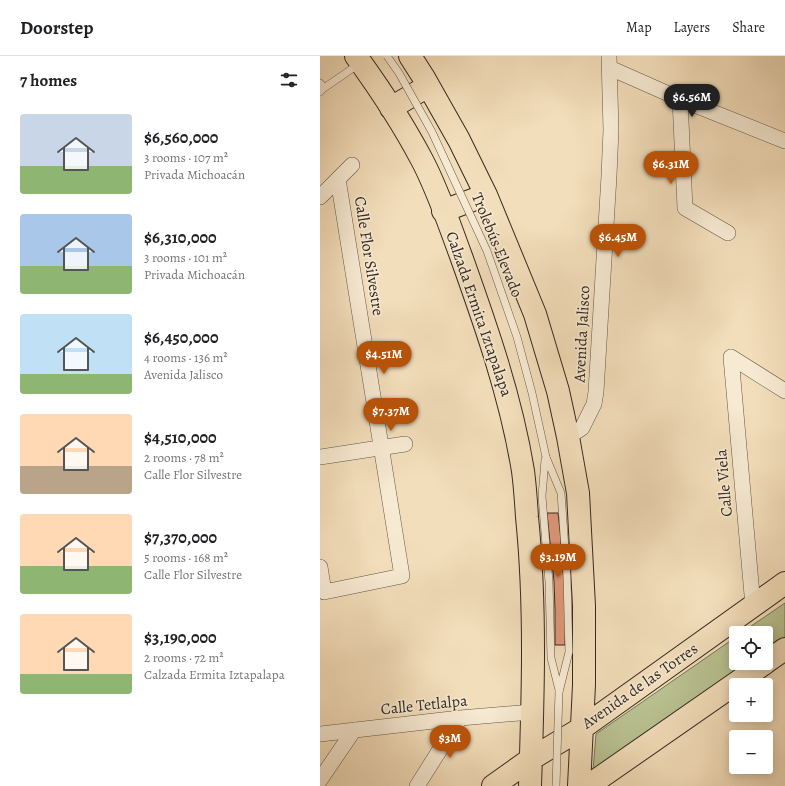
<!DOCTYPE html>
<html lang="en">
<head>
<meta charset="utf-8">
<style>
  body { margin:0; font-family:Alegreya,serif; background:#f6f6f6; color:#202124; height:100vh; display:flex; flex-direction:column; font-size:15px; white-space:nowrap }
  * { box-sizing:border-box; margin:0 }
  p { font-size:13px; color:#757577 }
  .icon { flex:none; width:22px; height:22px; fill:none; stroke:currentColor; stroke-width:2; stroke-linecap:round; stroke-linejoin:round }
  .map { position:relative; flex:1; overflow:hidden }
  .sheet { display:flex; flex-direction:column; background:#fff; width:320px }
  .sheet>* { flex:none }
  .controls { position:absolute; left:409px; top:570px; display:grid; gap:8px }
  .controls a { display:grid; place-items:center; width:44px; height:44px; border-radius:4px; background:#fff; box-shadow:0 2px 10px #0003; font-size:20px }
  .price { position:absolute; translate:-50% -34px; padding:0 9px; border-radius:14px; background:#b45309; color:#fff; font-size:13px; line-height:26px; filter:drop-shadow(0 1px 2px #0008) }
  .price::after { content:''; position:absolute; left:50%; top:24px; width:12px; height:9px; margin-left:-6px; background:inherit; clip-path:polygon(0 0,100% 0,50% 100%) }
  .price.current { background:#222; color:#fff }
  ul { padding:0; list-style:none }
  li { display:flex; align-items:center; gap:12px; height:100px; padding:0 20px }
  li span { display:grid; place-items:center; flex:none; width:112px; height:80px; border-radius:4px; color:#555 }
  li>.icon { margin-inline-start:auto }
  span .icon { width:48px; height:48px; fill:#fffc; stroke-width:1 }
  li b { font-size:17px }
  h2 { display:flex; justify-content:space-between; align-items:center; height:48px; padding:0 20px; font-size:17px }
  header { display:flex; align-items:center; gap:24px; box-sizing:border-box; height:56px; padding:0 20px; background:#fff; border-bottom:1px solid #e0e0e0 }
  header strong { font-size:19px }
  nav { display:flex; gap:22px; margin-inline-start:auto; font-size:14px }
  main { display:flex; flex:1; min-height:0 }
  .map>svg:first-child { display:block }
  .green { fill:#b9c292; stroke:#767658 }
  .building { fill:#e0997a; stroke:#33291f }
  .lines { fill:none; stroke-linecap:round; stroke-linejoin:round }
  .service-casing { stroke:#635646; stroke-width:8 }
  .minor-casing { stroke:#635646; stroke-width:16 }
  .primary-casing { stroke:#33291f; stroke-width:24 }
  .service { stroke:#f7ead3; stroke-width:7 }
  .minor { stroke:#f7ead3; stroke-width:15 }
  .primary { stroke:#f3debb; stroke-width:22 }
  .service-bridge-casing { stroke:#635646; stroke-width:8; stroke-linecap:butt }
  .service-bridge { stroke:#f7ead3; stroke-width:7 }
  .labels { text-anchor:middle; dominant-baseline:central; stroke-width:3; stroke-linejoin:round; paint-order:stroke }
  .street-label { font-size:16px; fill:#33291f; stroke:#f7ead3 }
</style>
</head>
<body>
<header>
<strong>Doorstep</strong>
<nav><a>Map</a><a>Layers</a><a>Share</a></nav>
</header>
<main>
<section class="sheet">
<h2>7 homes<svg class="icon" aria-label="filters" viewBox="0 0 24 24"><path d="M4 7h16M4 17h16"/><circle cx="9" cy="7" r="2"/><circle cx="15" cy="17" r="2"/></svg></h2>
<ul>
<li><span style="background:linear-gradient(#c9d6e8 65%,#8fb573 0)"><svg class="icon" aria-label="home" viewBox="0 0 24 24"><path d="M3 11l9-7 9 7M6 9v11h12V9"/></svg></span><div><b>$6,560,000</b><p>3 rooms · 107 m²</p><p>Privada Michoacán</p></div></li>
<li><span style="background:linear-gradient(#a9c7e8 65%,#8fb573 0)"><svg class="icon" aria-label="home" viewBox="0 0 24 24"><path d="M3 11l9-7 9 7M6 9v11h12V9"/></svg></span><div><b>$6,310,000</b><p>3 rooms · 101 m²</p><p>Privada Michoacán</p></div></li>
<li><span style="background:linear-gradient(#bfe0f5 75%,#8fb573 0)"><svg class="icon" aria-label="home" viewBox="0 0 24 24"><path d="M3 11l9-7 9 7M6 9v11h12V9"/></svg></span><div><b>$6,450,000</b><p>4 rooms · 136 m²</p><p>Avenida Jalisco</p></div></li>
<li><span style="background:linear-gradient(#ffd9b3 65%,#b9a48a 0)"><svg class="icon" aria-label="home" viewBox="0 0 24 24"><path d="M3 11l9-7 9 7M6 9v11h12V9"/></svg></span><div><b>$4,510,000</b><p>2 rooms · 78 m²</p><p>Calle Flor Silvestre</p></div></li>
<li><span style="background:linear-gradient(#ffd9b3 65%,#8fb573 0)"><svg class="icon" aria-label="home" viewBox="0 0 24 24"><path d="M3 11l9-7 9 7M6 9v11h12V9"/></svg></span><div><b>$7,370,000</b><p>5 rooms · 168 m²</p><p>Calle Flor Silvestre</p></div></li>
<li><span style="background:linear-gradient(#ffd9b3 75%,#8fb573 0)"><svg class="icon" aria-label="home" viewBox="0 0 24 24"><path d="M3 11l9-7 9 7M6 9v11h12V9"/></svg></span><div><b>$3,190,000</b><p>2 rooms · 72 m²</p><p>Calzada Ermita Iztapalapa</p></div></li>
</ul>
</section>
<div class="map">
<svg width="465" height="730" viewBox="0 0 465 730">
  <rect width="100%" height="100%" fill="#f3debb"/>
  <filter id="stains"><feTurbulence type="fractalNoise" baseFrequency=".005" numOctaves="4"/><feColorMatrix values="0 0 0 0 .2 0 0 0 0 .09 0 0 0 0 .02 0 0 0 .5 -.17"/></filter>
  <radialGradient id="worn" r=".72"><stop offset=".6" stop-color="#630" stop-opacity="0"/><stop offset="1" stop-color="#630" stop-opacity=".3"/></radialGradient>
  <path class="green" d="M 465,547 L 465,581 L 446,594 L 446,577 L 421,577 Z
    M 416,581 L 416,607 L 427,607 L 273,715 L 276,678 Z"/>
  <path class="building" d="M 227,457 L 238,457 L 240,474 L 246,553 L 245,589 L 235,589 L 235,554 L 234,525 Z"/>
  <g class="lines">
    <defs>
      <path id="service" d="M 0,27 L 4,32 L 0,36
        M 4,32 L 39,8
        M 226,401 L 241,437 L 247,521 L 249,596 L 239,636
        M 225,404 L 222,440 L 229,526 L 231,602 L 239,634"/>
      <path id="minor" d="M 290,12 L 360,43 L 465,85
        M 360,43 L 365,152 L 408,177
        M 0,141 L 32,109
        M 411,301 L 433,550
        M 411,301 L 465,335
        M 248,381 L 262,372 L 274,348 L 276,336 L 289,120 L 291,74 L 289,0
        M 0,401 L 85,388
        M 0,511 L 4,536 L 82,520 L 18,123
        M 0,678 L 140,662 L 212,656
        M 0,724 L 34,674
        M 97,730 L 140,662"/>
      <path id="primary" d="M 36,0 C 60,33 83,68 102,104 C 118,134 129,168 141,200 C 166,270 191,341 203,415 C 205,430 206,445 207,461 C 216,550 213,640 210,730
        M 90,0 L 104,22 L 139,84 L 166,139 L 215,258 L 238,335 L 248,381 L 258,437 L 264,550 L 264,629 L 259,730
        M 71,52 L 108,30
        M 123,155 L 166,139
        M 446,606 L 465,593
        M 173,730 L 211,703 L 262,672 L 465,527
        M 268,730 L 445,607"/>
    </defs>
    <use href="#service" class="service-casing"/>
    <use href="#minor" class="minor-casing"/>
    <use href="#primary" class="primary-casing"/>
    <use href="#service" class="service"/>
    <use href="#minor" class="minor"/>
    <use href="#primary" class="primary"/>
    <defs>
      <path id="service-bridge" d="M 67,0 L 79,17 L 112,76 L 167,195 L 197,281 L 212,337 L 226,401
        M 236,730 L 239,636"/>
    </defs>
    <use href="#service-bridge" class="service-bridge-casing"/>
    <use href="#service-bridge" class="service-bridge"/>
  </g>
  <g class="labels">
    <g class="street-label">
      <text transform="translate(177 189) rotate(68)">Trolebús Elevado</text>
      <text transform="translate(49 200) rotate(81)">Calle Flor Silvestre</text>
      <text transform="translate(159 258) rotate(71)">Calzada Ermita Iztapalapa</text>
      <text transform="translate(262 278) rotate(-87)">Avenida Jalisco</text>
      <text transform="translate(404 427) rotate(-95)">Calle Viela</text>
      <text transform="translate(320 630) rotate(-35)">Avenida de las Torres</text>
      <text transform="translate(104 649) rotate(-6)">Calle Tetlalpa</text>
    </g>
  </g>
  <rect width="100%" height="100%" filter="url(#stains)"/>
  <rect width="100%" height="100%" fill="url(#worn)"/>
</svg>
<div class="controls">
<a><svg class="icon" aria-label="locate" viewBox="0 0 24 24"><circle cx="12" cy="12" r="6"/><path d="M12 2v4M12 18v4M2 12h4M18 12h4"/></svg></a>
<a>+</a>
<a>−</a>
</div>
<b class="price current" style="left:372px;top:62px">$6.56M</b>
<b class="price" style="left:351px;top:129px">$6.31M</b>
<b class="price" style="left:298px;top:202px">$6.45M</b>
<b class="price" style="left:64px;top:319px">$4.51M</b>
<b class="price" style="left:71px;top:376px">$7.37M</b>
<b class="price" style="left:238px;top:522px">$3.19M</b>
<b class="price" style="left:130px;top:703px">$3M</b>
</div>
</main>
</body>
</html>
